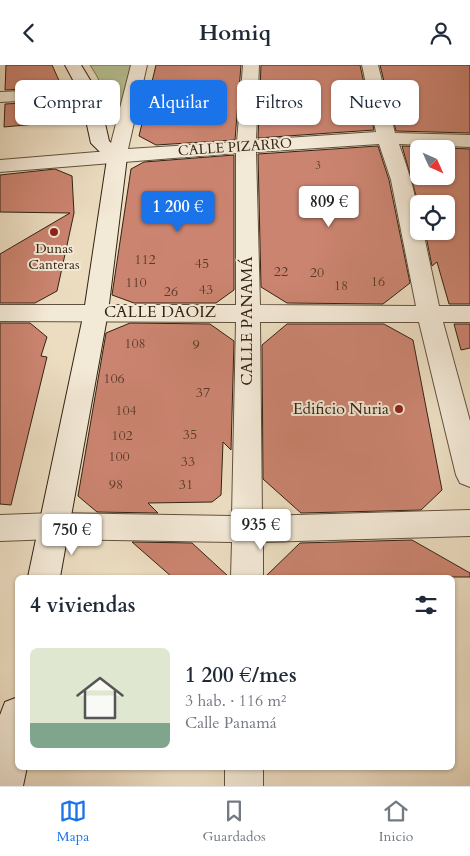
<!DOCTYPE html>
<html lang="es">
<head>
<meta charset="utf-8">
<style>
  body { margin:0; font-family:Cardo,serif; background:#f6f6f7; color:#1f2937; height:100vh; display:flex; flex-direction:column; font-size:19px; white-space:nowrap }
  * { box-sizing:border-box; margin:0 }
  p { font-size:16px; color:#747a83 }
  .icon { flex:none; width:28px; height:28px; fill:none; stroke:currentColor; stroke-width:2; stroke-linecap:round; stroke-linejoin:round }
  .map { position:relative; flex:1; overflow:hidden }
  .drawer { position:absolute; left:15px; top:510px; width:440px; height:195px; display:flex; flex-direction:column; background:#fff; border-radius:8px; box-shadow:0 1px 4px #0004 }
  .drawer>* { flex:none }
  .banner { position:absolute; left:15px; top:15px; width:440px; height:45px; display:flex; gap:10px }
  .needle { width:32px; rotate:135deg }
  .controls { position:absolute; left:410px; top:75px; display:grid; gap:10px }
  .controls a { display:grid; place-items:center; width:45px; height:45px; border-radius:8px; background:#fff; box-shadow:0 1px 4px #0004; font-size:25px }
  .price { position:absolute; translate:-50% -42px; padding:0 11px; border-radius:5px; background:#fff; color:#222; font-size:16px; line-height:32px; filter:drop-shadow(0 1px 2px #0008) }
  .price::after { content:''; position:absolute; left:50%; top:30px; width:15px; height:11px; margin-left:-8px; background:inherit; clip-path:polygon(0 0,100% 0,50% 100%) }
  .price.current { background:#1a73e8; color:#fff }
  ul { padding:0; list-style:none }
  li { display:flex; align-items:center; gap:15px; height:125px; padding:0 15px }
  li span { display:grid; place-items:center; flex:none; width:140px; height:100px; border-radius:8px; color:#555 }
  li>.icon { margin-inline-start:auto }
  span .icon { width:60px; height:60px; fill:#fffc; stroke-width:1 }
  li b { font-size:21px }
  h2 { display:flex; justify-content:space-between; align-items:center; height:60px; padding:0 15px; font-size:21px }
  .pill { padding:0 18px; border-radius:8px; background:#fff; box-shadow:0 1px 4px #0004; font-size:18px; line-height:45px }
  .pill.current { background:#1a73e8; color:#fff }
  header { display:flex; justify-content:space-between; align-items:center; height:65px; padding:0 15px; background:#fff; font-size:22px; font-weight:800 }
  .menu { display:flex; justify-content:space-around; align-items:center; height:70px; border-top:1px solid #e0e1e3; background:#fff; font-size:14px; color:#747a83 }
  .menu a { display:grid; justify-items:center; gap:2px }
  .menu .current { color:#1a73e8 }
  .map>svg:first-child { display:block }
  .green { fill:#b7c193; stroke:#757252 }
  .building { fill:#cb8470; stroke:#332311; fill-rule:evenodd }
  .lines { fill:none; stroke-linecap:round; stroke-linejoin:round }
  .street-casing { stroke:#61523d; stroke-width:2 }
  .secondary-casing { stroke:#332311; stroke-width:2 }
  .street { fill:#f3e9d7; fill-rule:evenodd }
  .secondary { fill:#f3e9d7; fill-rule:evenodd }
  .poi-dot { fill:#8f2418; stroke:#f3e9d7; stroke-width:2 }
  .labels { text-anchor:middle; dominant-baseline:central; stroke-width:4; stroke-linejoin:round; paint-order:stroke }
  .far-number-label { font-size:11px; fill:#593b29 }
  .far-street-label { font-size:14px; fill:#332311; stroke:#f3e9d7 }
  .far-poi-label { font-size:14px; fill:#332311; stroke:#f3e9d7 }
  .number-label { font-size:14px; fill:#593b29 }
  .street-label { font-size:16px; fill:#332311; stroke:#f3e9d7 }
  .poi-label { font-size:16px; fill:#332311; stroke:#f3e9d7; text-anchor:end }
</style>
</head>
<body>
<header><svg class="icon" aria-label="back" viewBox="0 0 24 24"><path d="M15 5l-7 7 7 7"/></svg>Homiq<svg class="icon" aria-label="person" viewBox="0 0 24 24"><circle cx="12" cy="8" r="4"/><path d="M4 21q1-7 8-7t8 7"/></svg></header>
<div class="map">
<svg width="470" height="721" viewBox="0 0 470 721">
  <rect width="100%" height="100%" fill="#ecddc1"/>
  <filter id="stains"><feTurbulence type="fractalNoise" baseFrequency=".004" numOctaves="4"/><feColorMatrix values="0 0 0 0 .2 0 0 0 0 .09 0 0 0 0 .02 0 0 0 .5 -.17"/></filter>
  <radialGradient id="worn" r=".72"><stop offset=".6" stop-color="#630" stop-opacity="0"/><stop offset="1" stop-color="#630" stop-opacity=".3"/></radialGradient>
  <path class="green" d="M 90,0 L 134,0 L 119,47 L 113,60 L 109,59 L 98,13 Z"/>
  <path class="building" d="M 6,0 L 52,0 L 62,22 L 5,25 Z
    M 156,0 L 241,0 L 235,75 L 156,80 L 139,71 Z
    M 261,0 L 360,0 L 374,65 L 258,73 Z
    M 380,0 L 470,0 L 470,68 L 396,66 Z
    M 64,36 L 67,56 L 4,62 L 5,39 Z
    M 378,81 L 389,115 L 410,218 L 383,239 L 287,238 L 261,222 L 258,89 Z
    M 402,81 L 470,84 L 470,239 L 449,239 L 437,197 L 432,201 L 425,166 L 446,166 L 446,139 L 419,139 L 419,141 ZM 419,84 L 446,84 L 446,111 L 419,111 Z
    M 234,90 L 234,225 L 216,238 L 134,238 L 112,230 L 131,104 L 144,97 Z
    M 55,104 L 72,111 L 74,148 L 57,226 L 35,238 L 0,238 L 0,189 L 70,148 L 0,147 L 0,110 Z
    M 0,258 L 30,258 L 47,272 L 41,291 L 47,292 L 11,440 L 0,439 Z
    M 130,258 L 210,259 L 234,276 L 231,385 L 223,377 L 221,430 L 212,437 L 148,438 L 158,448 L 97,447 L 78,431 L 106,268 Z
    M 287,259 L 384,259 L 413,275 L 442,425 L 421,445 L 301,448 L 263,414 L 262,280 Z
    M 454,259 L 470,259 L 470,283 L 461,285 Z
    M 412,475 L 470,508 L 470,512 L 265,512 L 300,478 Z
    M 132,477 L 192,478 L 229,512 L 172,512 Z"/>
  <g class="lines">
    <defs>
      <path id="street" d="M 131,0 L 147,0 L 128,84 L 237,77 L 243,0 L 259,0 L 256,75 L 376,67 L 362,0 L 378,0 L 395,68 L 470,70 L 470,82 L 399,79 C 409,108 419,136 419,166 L 423,166 L 439,241 L 470,241 L 470,257 L 443,257 L 470,356 L 470,422 L 460,418 L 456,410 L 419,257 L 260,257 L 262,451 L 470,445 L 470,471 L 263,477 L 263,512 L 231,512 L 232,477 L 54,474 L 0,476 L 0,450 L 54,448 L 232,451 L 236,257 L 0,256 L 0,240 L 236,240 L 236,88 L 0,107 L 0,95 L 109,86 ZM 379,79 L 391,115 L 416,241 L 260,240 L 256,87 Z
        M 89,23 L 95,24 L 98,28 L 95,32 L 0,37 L 0,27 Z
        M 225,702 L 263,702 L 263,721 L 225,721 Z"/>
      <path id="secondary" d="M 65,0 L 81,0 L 98,28 L 109,76 L 127,92 L 108,247 L 60,512 L 28,512 L 84,247 L 107,94 L 91,78 L 80,28 Z
        M 18,632 L 18,702 L 27,702 L 23,721 L 0,721 L 0,650 L 5,637 Z"/>
    </defs>
    <use href="#street" class="street-casing"/>
    <use href="#secondary" class="secondary-casing"/>
    <use href="#street" class="street"/>
    <use href="#secondary" class="secondary"/>
  </g>
  <g class="poi-dot">
    <circle cx="54" cy="167" r="5"/>
    <circle cx="399" cy="344" r="5"/>
  </g>
  <g class="labels">
    <g class="far-number-label">
      <text x="318" y="100">3</text>
    </g>
    <g class="far-street-label">
      <text transform="translate(235 82) rotate(-4)">CALLE PIZARRO</text>
    </g>
    <g class="far-poi-label">
      <text x="54" y="183">Dunas<tspan x="54" dy="16">Canteras</tspan></text>
    </g>
    <g class="number-label">
      <text x="145" y="194">112</text>
      <text x="202" y="198">45</text>
      <text x="281" y="206">22</text>
      <text x="317" y="207">20</text>
      <text x="378" y="216">16</text>
      <text x="136" y="217">110</text>
      <text x="341" y="220">18</text>
      <text x="206" y="224">43</text>
      <text x="171" y="226">26</text>
      <text x="135" y="278">108</text>
      <text x="196" y="279">9</text>
      <text x="114" y="313">106</text>
      <text x="203" y="327">37</text>
      <text x="126" y="345">104</text>
      <text x="190" y="369">35</text>
      <text x="122" y="370">102</text>
      <text x="119" y="391">100</text>
      <text x="188" y="396">33</text>
      <text x="116" y="419">98</text>
      <text x="186" y="419">31</text>
    </g>
    <g class="street-label">
      <text x="160" y="247">CALLE DAOIZ</text>
      <text transform="translate(247 256) rotate(-90)">CALLE PANAMÁ</text>
    </g>
    <g class="poi-label">
      <text x="389" y="344">Edificio Nuria</text>
    </g>
  </g>
  <rect width="100%" height="100%" filter="url(#stains)"/>
  <rect width="100%" height="100%" fill="url(#worn)"/>
</svg>
<div class="controls">
<a><svg class="needle" viewBox="-14 -14 28 28"><path d="M0-13l5 13h-10z" fill="#e53935"/><path d="M0 13l5-13h-10z" fill="#747a83"/></svg></a>
<a><svg class="icon" aria-label="locate" viewBox="0 0 24 24"><circle cx="12" cy="12" r="6"/><path d="M12 2v4M12 18v4M2 12h4M18 12h4"/></svg></a>
</div>
<b class="price" style="left:329px;top:163px">809 €</b>
<b class="price current" style="left:178px;top:168px">1 200 €</b>
<b class="price" style="left:261px;top:486px">935 €</b>
<b class="price" style="left:72px;top:491px">750 €</b>
<div class="banner">
<a class="pill">Comprar</a>
<a class="pill current">Alquilar</a>
<a class="pill">Filtros</a>
<a class="pill">Nuevo</a>
</div>
<section class="drawer">
<h2>4 viviendas<svg class="icon" aria-label="filters" viewBox="0 0 24 24"><path d="M4 7h16M4 17h16"/><circle cx="9" cy="7" r="2"/><circle cx="15" cy="17" r="2"/></svg></h2>
<ul>
<li><span style="background:linear-gradient(#dfe7d0 75%,#7fa58c 0)"><svg class="icon" aria-label="home" viewBox="0 0 24 24"><path d="M3 11l9-7 9 7M6 9v11h12V9"/></svg></span><div><b>1 200 €/mes</b><p>3 hab. · 116 m²</p><p>Calle Panamá</p></div></li>
</ul>
</section>
</div>
<nav class="menu">
<a class="current"><svg class="icon" aria-label="map" viewBox="0 0 24 24"><path d="M3 6l6-2 6 2 6-2v14l-6 2-6-2-6 2zM9 4v14M15 6v14"/></svg>Mapa</a>
<a><svg class="icon" aria-label="saved" viewBox="0 0 24 24"><path d="M7 4h10v16l-5-4-5 4z"/></svg>Guardados</a>
<a><svg class="icon" aria-label="home" viewBox="0 0 24 24"><path d="M3 11l9-7 9 7M6 9v11h12V9"/></svg>Inicio</a>
</nav>
</body>
</html>
